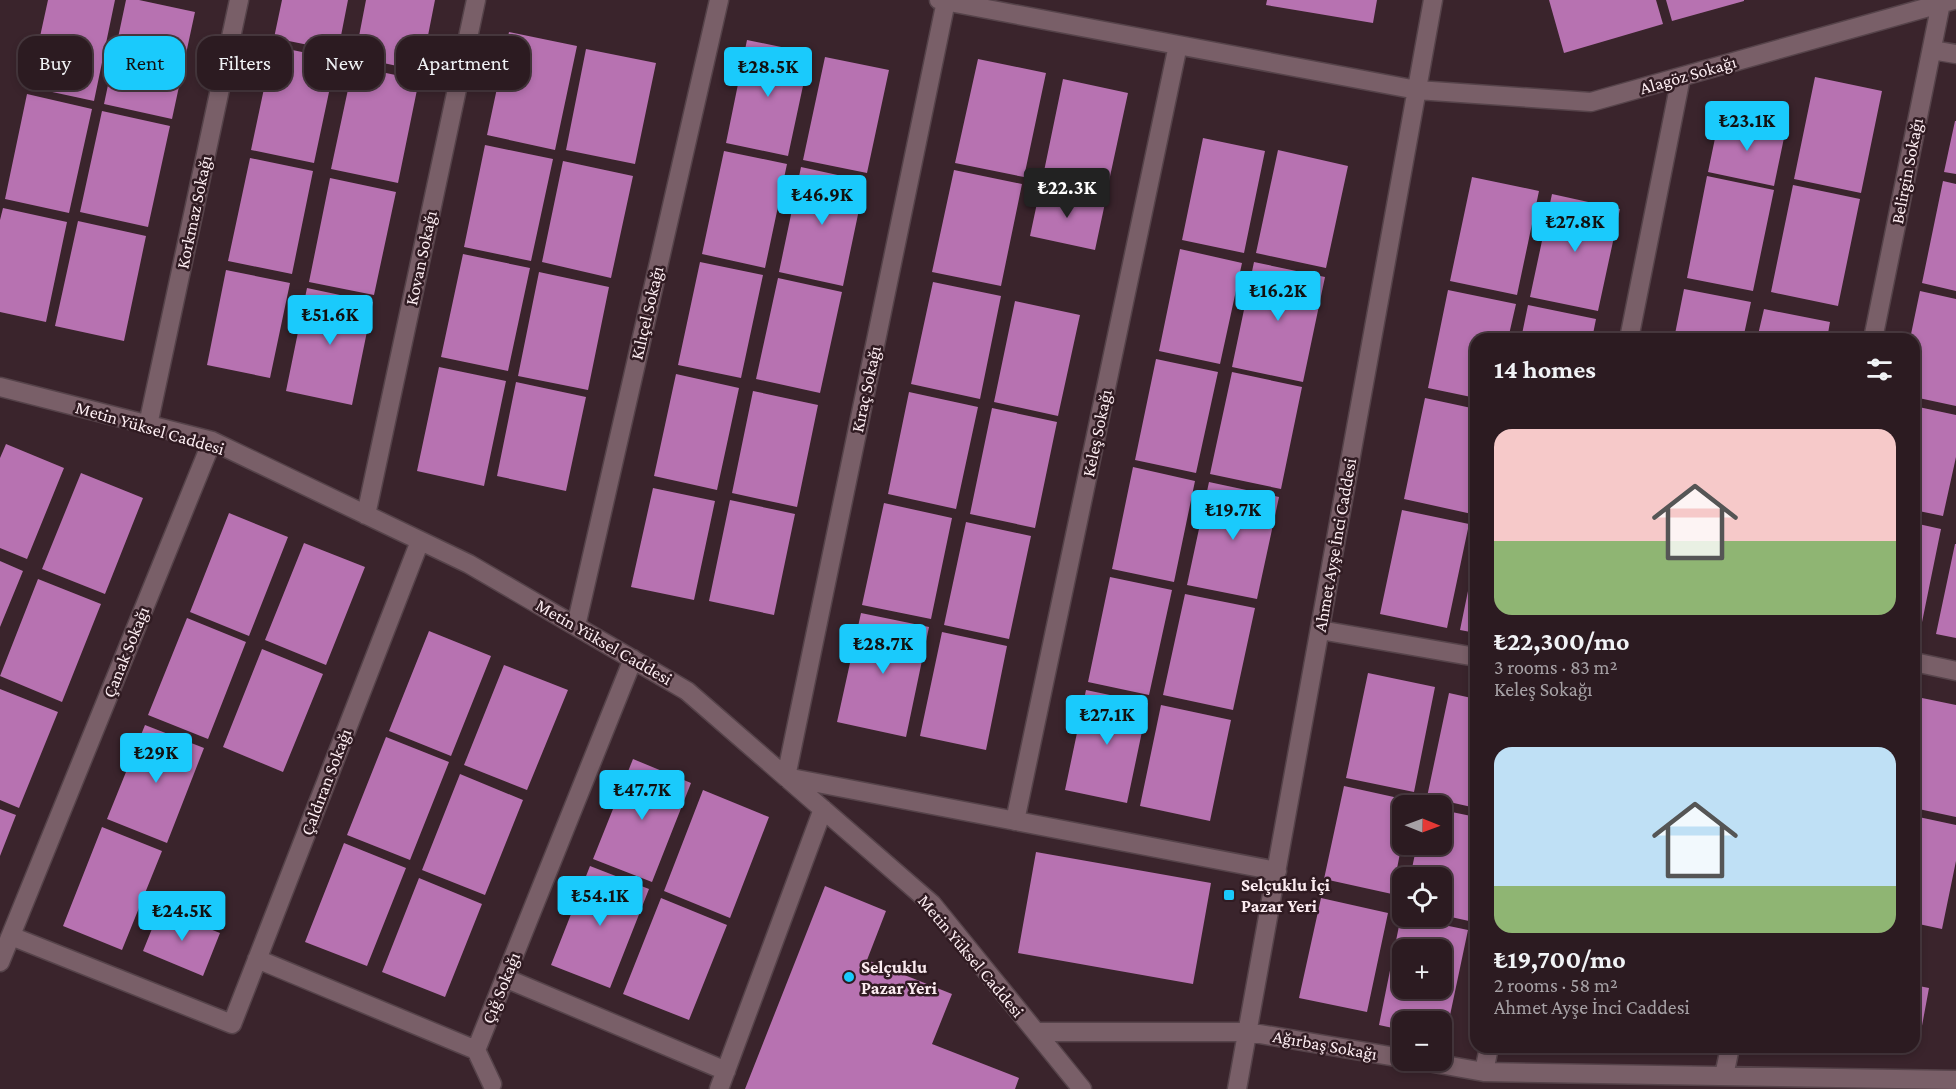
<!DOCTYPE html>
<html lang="en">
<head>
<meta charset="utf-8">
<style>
  body { margin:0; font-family:"Crimson Pro",serif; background:#38282e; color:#f1f3f6; height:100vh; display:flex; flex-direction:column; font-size:22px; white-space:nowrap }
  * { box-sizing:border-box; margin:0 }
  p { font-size:20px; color:#a6a1a5 }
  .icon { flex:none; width:33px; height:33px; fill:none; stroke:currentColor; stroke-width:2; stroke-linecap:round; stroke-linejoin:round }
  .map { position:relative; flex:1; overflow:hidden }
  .panel { position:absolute; left:1470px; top:333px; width:450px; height:720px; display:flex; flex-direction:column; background:#2c1b21; border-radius:18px; box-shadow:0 3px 9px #0003,0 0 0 2px #48393f }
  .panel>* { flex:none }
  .guide { position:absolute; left:18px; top:36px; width:570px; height:54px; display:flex; gap:12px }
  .needle { width:39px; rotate:91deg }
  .tools { position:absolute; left:1392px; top:795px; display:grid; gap:12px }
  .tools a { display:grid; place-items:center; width:60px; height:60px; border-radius:12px; background:#2c1b21; box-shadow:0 3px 9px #0003,0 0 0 2px #48393f; font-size:30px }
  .price { position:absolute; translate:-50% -51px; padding:0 14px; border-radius:6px; background:#1acafc; color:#111; font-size:20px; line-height:39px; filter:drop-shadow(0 2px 3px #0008) }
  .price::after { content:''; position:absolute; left:50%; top:36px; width:18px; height:14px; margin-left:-9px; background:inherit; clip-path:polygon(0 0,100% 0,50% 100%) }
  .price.active { background:#222; color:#fff }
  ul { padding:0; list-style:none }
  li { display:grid; align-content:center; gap:12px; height:318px; padding:0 24px }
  li span { display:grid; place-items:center; height:186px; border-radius:18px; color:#555 }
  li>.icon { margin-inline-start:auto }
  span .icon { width:108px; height:108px; fill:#fffc; stroke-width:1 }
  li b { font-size:26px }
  h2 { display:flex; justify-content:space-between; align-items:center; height:72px; padding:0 24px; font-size:26px }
  .pill { padding:0 21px; border-radius:18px; background:#2c1b21; box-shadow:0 3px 9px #0003,0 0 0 2px #48393f; font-size:21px; line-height:54px }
  .pill.active { background:#1acafc; color:#111 }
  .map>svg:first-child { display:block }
  .building { fill:#b772b1; fill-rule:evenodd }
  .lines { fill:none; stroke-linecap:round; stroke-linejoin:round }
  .minor-casing { stroke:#56434a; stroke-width:21 }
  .minor { stroke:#795f68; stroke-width:18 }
  .poi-dot { fill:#1acafc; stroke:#301b22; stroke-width:2 }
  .labels { text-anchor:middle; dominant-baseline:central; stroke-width:5; stroke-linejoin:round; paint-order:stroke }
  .street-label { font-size:18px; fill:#fcecf1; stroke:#301b22 }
  .poi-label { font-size:18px; font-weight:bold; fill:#fcecf1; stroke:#301b22; text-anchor:start }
</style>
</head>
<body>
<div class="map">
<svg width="1956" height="1089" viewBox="0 0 1956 1089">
  <rect width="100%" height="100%" fill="#3a242c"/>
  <path class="building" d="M 48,0 L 115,0 L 94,101 L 29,87 Z
    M 126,0 L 139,0 L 195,12 L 172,119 L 104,104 Z
    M 282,0 L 348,0 L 338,51 L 274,38 Z
    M 366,0 L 435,0 L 421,71 L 355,57 Z
    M 1267,0 L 1377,0 L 1373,23 L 1266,5 Z
    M 1549,0 L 1656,0 L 1663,24 L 1564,53 Z
    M 1666,0 L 1744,0 L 1744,1 L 1672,21 Z
    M 509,32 L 577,46 L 555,150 L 487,135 Z
    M 747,40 L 810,53 L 788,156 L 726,143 Z
    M 273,46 L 336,59 L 314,163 L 251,150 Z
    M 586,49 L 656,63 L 635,164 L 566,150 Z
    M 825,57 L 889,70 L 867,173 L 803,160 Z
    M 978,59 L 1046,73 L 1024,177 L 955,163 Z
    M 353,66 L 419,80 L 398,183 L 331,169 Z
    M 1815,77 L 1882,91 L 1861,193 L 1794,179 Z
    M 1063,79 L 1128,93 L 1106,195 L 1042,181 Z
    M 27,94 L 92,109 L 69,213 L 5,199 Z
    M 102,111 L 170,126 L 148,227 L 80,212 Z
    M 1719,119 L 1785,133 L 1774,186 L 1708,172 Z
    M 1955,121 L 1956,121 L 1956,174 L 1944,172 Z
    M 1203,138 L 1265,151 L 1244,253 L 1182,240 Z
    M 485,145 L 553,159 L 531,261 L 464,247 Z
    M 1278,150 L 1348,166 L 1326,268 L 1256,253 Z
    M 724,151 L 787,164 L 765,268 L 702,254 Z
    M 250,158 L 313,171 L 292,274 L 228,261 Z
    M 563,161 L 633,176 L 611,278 L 542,262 Z
    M 801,167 L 865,181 L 843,286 L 779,272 Z
    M 954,170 L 1022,184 L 1001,286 L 932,272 Z
    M 1707,176 L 1774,190 L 1753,291 L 1687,278 Z
    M 1472,177 L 1539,191 L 1517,295 L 1450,281 Z
    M 330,178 L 396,192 L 374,295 L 309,282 Z
    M 1943,181 L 1956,184 L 1956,291 L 1922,283 Z
    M 1793,185 L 1860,199 L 1838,306 L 1771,292 Z
    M 1040,189 L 1105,203 L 1095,250 L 1030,236 Z
    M 1552,194 L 1620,209 L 1598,311 L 1530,297 Z
    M 3,208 L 67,222 L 46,322 L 0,312 L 0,220 Z
    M 78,221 L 146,236 L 124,341 L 55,326 Z
    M 1180,249 L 1242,263 L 1220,364 L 1159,351 Z
    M 463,254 L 530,268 L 508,371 L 441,357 Z
    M 700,262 L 763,275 L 741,378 L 678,365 Z
    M 1254,262 L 1325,277 L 1303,382 L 1232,367 Z
    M 226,270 L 290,283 L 270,378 L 207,365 Z
    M 539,272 L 609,287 L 588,390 L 518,376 Z
    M 778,278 L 842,292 L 820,393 L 756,379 Z
    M 933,282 L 1001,296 L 980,399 L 911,384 Z
    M 307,288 L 373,302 L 352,405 L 286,391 Z
    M 1684,289 L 1751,302 L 1743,339 L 1674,339 Z
    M 1448,290 L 1516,304 L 1508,339 L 1476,339 L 1476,398 L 1428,388 Z
    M 1920,291 L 1956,299 L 1956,406 L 1914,397 L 1914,339 L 1910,339 Z
    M 1015,301 L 1080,315 L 1058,416 L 994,402 Z
    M 1528,305 L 1596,319 L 1592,339 L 1521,339 Z
    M 1764,309 L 1830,322 L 1827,339 L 1757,339 Z
    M 1156,359 L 1218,372 L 1196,473 L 1135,460 Z
    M 439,367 L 506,381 L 484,486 L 417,471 Z
    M 1232,372 L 1302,387 L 1281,489 L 1210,474 Z
    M 676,374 L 739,388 L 717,490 L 654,476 Z
    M 516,382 L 586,397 L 566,491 L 497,476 Z
    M 753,391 L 818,405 L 797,507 L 732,493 Z
    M 909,392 L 978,407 L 956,509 L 888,494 Z
    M 1425,398 L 1476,409 L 1476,493 L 1472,514 L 1404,499 Z
    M 1914,406 L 1956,415 L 1956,457 L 1943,516 L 1914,510 Z
    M 992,408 L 1057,422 L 1035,528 L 970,514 Z
    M 6,444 L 64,468 L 27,559 L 0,548 L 0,458 Z
    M 1133,467 L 1195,481 L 1174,582 L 1112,569 Z
    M 81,473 L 143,498 L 105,594 L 42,569 Z
    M 1209,482 L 1279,497 L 1257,599 L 1187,585 Z
    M 653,488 L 715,501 L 694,600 L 631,587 Z
    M 730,500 L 795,514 L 774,615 L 709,601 Z
    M 884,503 L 952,518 L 931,619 L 862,605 Z
    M 1402,510 L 1469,524 L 1447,628 L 1380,614 Z
    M 229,513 L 288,537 L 249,636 L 190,612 Z
    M 966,522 L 1031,536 L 1009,639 L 944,625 Z
    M 1914,523 L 1941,529 L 1920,632 L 1914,631 Z
    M 304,543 L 365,567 L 326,665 L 265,640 Z
    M 1955,544 L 1956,544 L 1956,638 L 1936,634 Z
    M 1475,557 L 1476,557 L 1476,633 L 1460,630 Z
    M 0,561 L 23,571 L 0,627 Z
    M 1110,577 L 1172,590 L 1149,695 L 1088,682 Z
    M 38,579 L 101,604 L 62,702 L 0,676 Z
    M 1185,594 L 1255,608 L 1233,710 L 1163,695 Z
    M 861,613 L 929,627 L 906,737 L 837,722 Z
    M 187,618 L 246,642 L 208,739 L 148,715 Z
    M 429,631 L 491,656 L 451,756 L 389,731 Z
    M 942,632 L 1007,646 L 986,750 L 920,736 Z
    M 262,649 L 323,674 L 283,772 L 223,747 Z
    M 504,665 L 568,690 L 527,790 L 464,765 Z
    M 1368,673 L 1435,687 L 1414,792 L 1346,778 Z
    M 0,689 L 58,712 L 19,808 L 0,800 Z
    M 1086,690 L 1148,703 L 1127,803 L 1065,790 Z
    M 1449,693 L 1476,699 L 1476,808 L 1427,797 Z
    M 1922,698 L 1956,705 L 1956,817 L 1914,808 L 1914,739 Z
    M 1161,705 L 1231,720 L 1210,821 L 1140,806 Z
    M 145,725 L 204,748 L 167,843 L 107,819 Z
    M 386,737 L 449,762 L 410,860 L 347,835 Z
    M 633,759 L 691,783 L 652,882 L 593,859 Z
    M 460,774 L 523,800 L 485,895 L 422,870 Z
    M 1344,786 L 1412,801 L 1411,806 L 1402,806 L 1402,843 L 1392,894 L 1324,879 Z
    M 703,790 L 769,817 L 730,918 L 664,891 Z
    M 0,809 L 16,815 L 0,856 Z
    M 1442,810 L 1476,817 L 1476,889 L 1469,921 L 1442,915 L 1442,878 L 1410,878 L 1417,844 L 1442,844 Z
    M 1914,816 L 1956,825 L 1956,861 L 1942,929 L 1914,923 Z
    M 102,827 L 162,851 L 122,950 L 63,926 Z
    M 344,843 L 406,868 L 367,966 L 305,942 Z
    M 1036,852 L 1211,883 L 1193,984 L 1018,953 Z
    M 590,866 L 649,889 L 610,988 L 551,965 Z
    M 419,878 L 482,904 L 445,997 L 382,972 Z
    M 825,886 L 886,911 L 867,960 L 952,994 L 932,1044 L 1019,1078 L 1015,1089 L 745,1089 Z
    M 661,898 L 727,925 L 689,1020 L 623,994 Z
    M 1321,898 L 1388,913 L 1367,1012 L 1299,998 Z
    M 160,909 L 220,933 L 203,976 L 143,951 Z
    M 1401,916 L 1468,930 L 1445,1039 L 1442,1038 L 1442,1022 L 1402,1022 L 1402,1030 L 1379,1025 ZM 1402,950 L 1442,950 L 1442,988 L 1402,988 Z
    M 1914,985 L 1929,988 L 1919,1042 L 1914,1041 Z"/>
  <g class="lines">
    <defs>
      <path id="minor" d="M 939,0 L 1417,90 L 1591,102 L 1954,0
        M 946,1 L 786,777 L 1277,871
        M 1932,50 L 1956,54
        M 1629,339 L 1681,77
        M 1873,339 L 1941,3
        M 0,387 L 212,441 L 469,564 L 687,691 L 932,904 L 1082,1089
        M 148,425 L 239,0
        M 366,515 L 476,0
        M 576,626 L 719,0
        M 1320,630 L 1476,657
        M 1914,662 L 1956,671
        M 1015,821 L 1178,45
        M 11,936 L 232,1024 L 420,541
        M 257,959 L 476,1050 L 492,1084
        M 0,962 L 212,441
        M 505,978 L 726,1071
        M 1036,1032 L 1248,1032 L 1402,1058
        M 476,1050 L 633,659
        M 1417,1060 L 1484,1072 L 1956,1080
        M 1484,1072 L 1489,1047
        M 1724,1076 L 1730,1047
        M 719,1089 L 823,809
        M 1237,1089 L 1433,0"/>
    </defs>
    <use href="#minor" class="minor-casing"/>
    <use href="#minor" class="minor"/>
  </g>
  <g class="poi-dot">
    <rect x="1223" y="889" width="12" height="12" rx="3"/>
    <circle cx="849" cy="977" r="6"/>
  </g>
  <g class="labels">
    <g class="street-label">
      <text transform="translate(1688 75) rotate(-16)">Alagöz Sokağı</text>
      <text transform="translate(1907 171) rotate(-79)">Belirgin Sokağı</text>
      <text transform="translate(194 212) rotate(-78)">Korkmaz Sokağı</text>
      <text transform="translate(421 258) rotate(-78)">Kovan Sokağı</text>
      <text transform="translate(647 313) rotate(-77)">Kılıçel Sokağı</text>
      <text transform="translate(866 389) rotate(-78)">Kıraç Sokağı</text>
      <text transform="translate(150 428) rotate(16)">Metin Yüksel Caddesi</text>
      <text transform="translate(1097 433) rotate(-78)">Keleş Sokağı</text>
      <text transform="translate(1335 545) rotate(-80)">Ahmet Ayşe İnci Caddesi</text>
      <text transform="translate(604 642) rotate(30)">Metin Yüksel Caddesi</text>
      <text transform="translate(126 652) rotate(-68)">Çanak Sokağı</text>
      <text transform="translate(326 782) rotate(-69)">Çaldıran Sokağı</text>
      <text transform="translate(971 956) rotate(50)">Metin Yüksel Caddesi</text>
      <text transform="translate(501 988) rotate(-68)">Çığ Sokağı</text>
      <text transform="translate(1325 1045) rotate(10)">Ağırbaş Sokağı</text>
    </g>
    <g class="poi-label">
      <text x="1241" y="885">Selçuklu İçi<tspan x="1241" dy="21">Pazar Yeri</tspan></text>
      <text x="861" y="967">Selçuklu<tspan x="861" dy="21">Pazar Yeri</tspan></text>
    </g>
  </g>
</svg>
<div class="tools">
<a><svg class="needle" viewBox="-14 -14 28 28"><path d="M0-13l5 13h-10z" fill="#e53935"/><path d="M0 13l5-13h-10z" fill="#a6a1a5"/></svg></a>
<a><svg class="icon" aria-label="locate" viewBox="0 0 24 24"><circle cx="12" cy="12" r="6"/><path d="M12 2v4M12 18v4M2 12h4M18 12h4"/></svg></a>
<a>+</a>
<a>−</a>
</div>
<b class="price" style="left:768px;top:98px">₺28.5K</b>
<b class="price" style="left:1747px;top:152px">₺23.1K</b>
<b class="price active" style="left:1067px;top:219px">₺22.3K</b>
<b class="price" style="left:822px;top:226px">₺46.9K</b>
<b class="price" style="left:1575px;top:253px">₺27.8K</b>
<b class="price" style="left:1278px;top:322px">₺16.2K</b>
<b class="price" style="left:330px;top:346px">₺51.6K</b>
<b class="price" style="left:1233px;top:541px">₺19.7K</b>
<b class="price" style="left:883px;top:675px">₺28.7K</b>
<b class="price" style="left:1107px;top:746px">₺27.1K</b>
<b class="price" style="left:156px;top:784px">₺29K</b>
<b class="price" style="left:642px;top:821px">₺47.7K</b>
<b class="price" style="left:600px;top:927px">₺54.1K</b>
<b class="price" style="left:182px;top:942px">₺24.5K</b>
<div class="guide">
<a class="pill">Buy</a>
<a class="pill active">Rent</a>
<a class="pill">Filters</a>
<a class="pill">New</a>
<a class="pill">Apartment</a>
</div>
<section class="panel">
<h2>14 homes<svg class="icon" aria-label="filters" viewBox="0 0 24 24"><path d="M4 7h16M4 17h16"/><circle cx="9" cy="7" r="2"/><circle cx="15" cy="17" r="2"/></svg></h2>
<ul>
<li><span style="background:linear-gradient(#f6c9c9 60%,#8fb573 0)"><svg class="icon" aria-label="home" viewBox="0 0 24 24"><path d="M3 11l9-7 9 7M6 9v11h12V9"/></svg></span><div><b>₺22,300/mo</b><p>3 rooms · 83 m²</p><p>Keleş Sokağı</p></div></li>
<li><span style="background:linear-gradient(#bfe0f5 75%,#8fb573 0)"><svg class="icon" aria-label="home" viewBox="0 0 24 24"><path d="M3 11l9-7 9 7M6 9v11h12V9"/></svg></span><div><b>₺19,700/mo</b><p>2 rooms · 58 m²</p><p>Ahmet Ayşe İnci Caddesi</p></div></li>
</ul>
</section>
</div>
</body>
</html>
